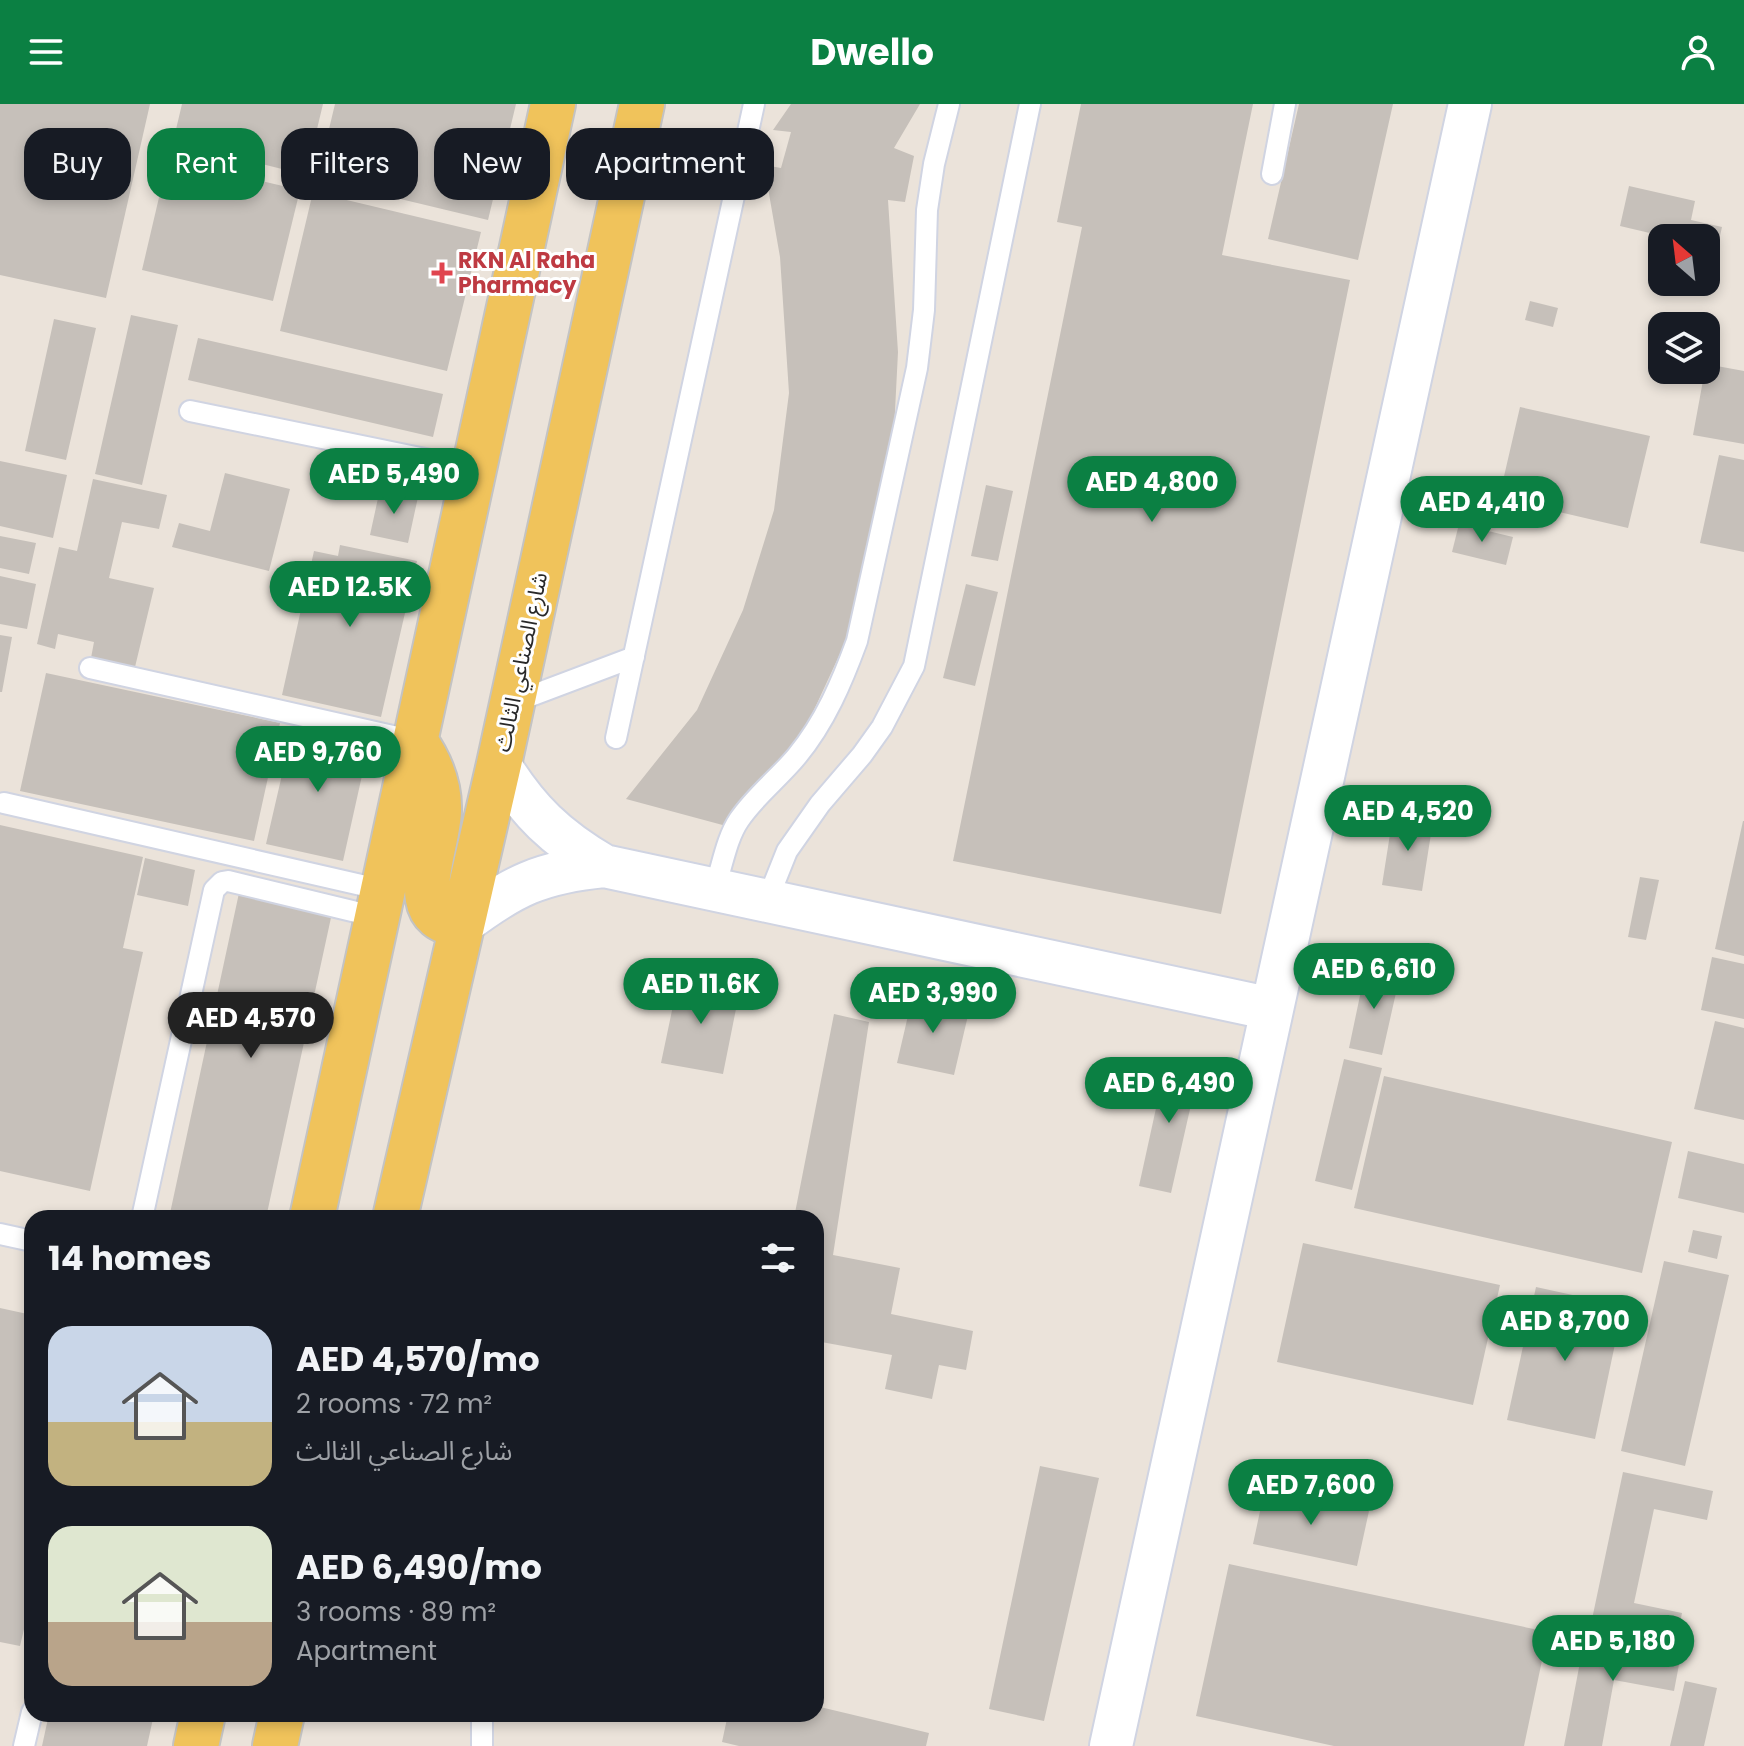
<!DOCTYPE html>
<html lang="en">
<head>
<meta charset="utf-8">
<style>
  body { margin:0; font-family:Poppins,"Noto Sans Arabic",sans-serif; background:#20242c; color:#f1f3f6; height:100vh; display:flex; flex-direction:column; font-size:30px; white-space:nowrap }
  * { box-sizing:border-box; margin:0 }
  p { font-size:26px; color:#9ea1a6 }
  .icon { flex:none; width:44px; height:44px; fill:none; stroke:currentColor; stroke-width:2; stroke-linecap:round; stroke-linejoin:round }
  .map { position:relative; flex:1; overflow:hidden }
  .panel { position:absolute; left:24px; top:1106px; width:800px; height:512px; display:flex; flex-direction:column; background:#171b24; border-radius:24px; box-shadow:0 4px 12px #0003 }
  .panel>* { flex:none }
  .banner { position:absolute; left:24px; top:24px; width:800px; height:72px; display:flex; gap:16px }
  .needle { width:52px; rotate:332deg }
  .controls { position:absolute; left:1648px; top:120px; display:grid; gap:16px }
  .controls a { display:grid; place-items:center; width:72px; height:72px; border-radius:16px; background:#171b24; box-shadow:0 4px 12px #0003; font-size:40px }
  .price { position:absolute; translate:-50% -68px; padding:0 18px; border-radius:28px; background:#0b8043; color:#fff; font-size:26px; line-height:52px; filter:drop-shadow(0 2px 4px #0008) }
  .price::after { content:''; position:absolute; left:50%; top:48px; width:24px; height:18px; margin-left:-12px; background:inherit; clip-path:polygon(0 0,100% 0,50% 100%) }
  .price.active { background:#222; color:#fff }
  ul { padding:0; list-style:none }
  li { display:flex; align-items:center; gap:24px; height:200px; padding:0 24px }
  li span { display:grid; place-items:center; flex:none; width:224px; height:160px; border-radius:24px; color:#555 }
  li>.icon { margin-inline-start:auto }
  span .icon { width:96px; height:96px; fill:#fffc; stroke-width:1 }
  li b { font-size:34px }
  h2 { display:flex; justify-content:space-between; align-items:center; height:96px; padding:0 24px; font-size:34px }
  .tag { padding:0 28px; border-radius:24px; background:#171b24; box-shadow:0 4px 12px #0003; font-size:28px; line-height:72px }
  .tag.active { background:#0b8043; color:#fff }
  header { display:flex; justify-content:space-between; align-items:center; height:104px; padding:0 24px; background:#0b8043; color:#fff; font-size:36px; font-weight:700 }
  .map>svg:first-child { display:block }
  .building { fill:#c6c0ba }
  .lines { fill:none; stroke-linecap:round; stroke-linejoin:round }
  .lane-casing { stroke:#d0d4e2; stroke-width:24 }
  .street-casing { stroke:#d0d4e2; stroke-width:46 }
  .primary-casing { stroke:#c3c3c3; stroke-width:48 }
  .lane { stroke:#fff; stroke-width:20 }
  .street { stroke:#fff; stroke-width:42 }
  .primary { stroke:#f0c35b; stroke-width:44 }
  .health-dot { fill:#e0444e; stroke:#fff; stroke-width:3 }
  .labels { text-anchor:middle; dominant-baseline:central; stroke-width:6; stroke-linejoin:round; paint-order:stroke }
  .health-label { font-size:22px; font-weight:bold; fill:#be3a42; stroke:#fff; text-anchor:start }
  .street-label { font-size:22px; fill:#292929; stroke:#fff }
</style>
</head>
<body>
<header><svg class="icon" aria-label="menu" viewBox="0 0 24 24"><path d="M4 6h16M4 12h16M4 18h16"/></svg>Dwello<svg class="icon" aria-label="person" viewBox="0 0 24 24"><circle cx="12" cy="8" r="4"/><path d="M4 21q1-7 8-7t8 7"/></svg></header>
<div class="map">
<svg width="1744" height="1642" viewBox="0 0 1744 1642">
  <rect width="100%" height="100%" fill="#ebe3da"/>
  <path class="building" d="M 0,0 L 150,0 L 106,194 L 0,171 Z
    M 182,0 L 323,0 L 306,71 L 173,38 Z
    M 335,0 L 516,0 L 488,116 L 317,75 Z
    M 791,0 L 920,0 L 894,44 L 914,52 L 905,98 L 888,96 L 898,248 L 893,346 L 845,539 L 801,634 L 730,723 L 626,695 L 697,606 L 743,506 L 774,406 L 789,289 L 780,153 L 764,61 L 781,64 L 791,28 L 773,26 Z
    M 1081,0 L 1253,0 L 1222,151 L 1350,176 L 1221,810 L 953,757 L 1082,123 L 1057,118 Z
    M 1299,0 L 1393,0 L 1358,156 L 1268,135 Z
    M 168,55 L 300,86 L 273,197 L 142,166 Z
    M 1629,82 L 1695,97 L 1691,116 L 1722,123 L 1717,145 L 1706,142 L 1706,134 L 1671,134 L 1620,122 Z
    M 313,88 L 481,128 L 447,267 L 280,227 Z
    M 1530,197 L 1558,204 L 1553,223 L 1525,216 Z
    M 131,211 L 178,221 L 142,381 L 95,370 Z
    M 54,215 L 96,224 L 66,356 L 25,347 Z
    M 198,234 L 443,290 L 433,333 L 188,276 Z
    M 1706,260 L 1744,267 L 1744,340 L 1693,331 Z
    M 1520,303 L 1650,332 L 1628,424 L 1499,394 Z
    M 1719,351 L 1744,356 L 1744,448 L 1700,439 Z
    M 0,357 L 67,371 L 53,434 L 0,422 Z
    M 225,369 L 290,385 L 269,467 L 172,443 L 179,419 L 210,427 Z
    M 93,375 L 167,391 L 159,425 L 122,418 L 109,474 L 154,484 L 135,563 L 91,554 L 94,538 L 58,530 L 55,545 L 37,540 L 59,443 L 77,447 Z
    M 986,381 L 1013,387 L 998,457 L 971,452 Z
    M 380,385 L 418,393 L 408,439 L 370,431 Z
    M 1459,420 L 1513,433 L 1506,461 L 1452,448 Z
    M 0,432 L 36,439 L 29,470 L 0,464 Z
    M 340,441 L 417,457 L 381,613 L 282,591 L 314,447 L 338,452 Z
    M 0,472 L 36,480 L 27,525 L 0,520 Z
    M 966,480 L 998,488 L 975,582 L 943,574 Z
    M 0,531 L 12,533 L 2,588 L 0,588 Z
    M 46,569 L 280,619 L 254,737 L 20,687 Z
    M 293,623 L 369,640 L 343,757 L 266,740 Z
    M 1393,711 L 1433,717 L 1422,787 L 1382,781 Z
    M 1743,717 L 1744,717 L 1744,852 L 1715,845 Z
    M 0,721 L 143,753 L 123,844 L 143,848 L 90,1087 L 0,1067 Z
    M 145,754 L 195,766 L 188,802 L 137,791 Z
    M 1640,773 L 1659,776 L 1646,836 L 1628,833 Z
    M 239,789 L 332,809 L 266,1114 L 169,1114 Z
    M 1712,853 L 1744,860 L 1744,915 L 1701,906 Z
    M 1366,863 L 1400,871 L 1382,951 L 1349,944 Z
    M 679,873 L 740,885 L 723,970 L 661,959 Z
    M 913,890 L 970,903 L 954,971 L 897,959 Z
    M 834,910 L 869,918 L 833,1151 L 900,1164 L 891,1210 L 973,1227 L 966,1266 L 939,1261 L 932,1295 L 885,1285 L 892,1251 L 816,1237 L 816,1114 L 794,1114 Z
    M 1715,917 L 1744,924 L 1744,1016 L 1694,1005 Z
    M 1167,954 L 1200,961 L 1171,1089 L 1139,1082 Z
    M 1344,955 L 1382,964 L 1352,1086 L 1315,1077 Z
    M 1384,972 L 1672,1038 L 1642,1169 L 1354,1104 Z
    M 1688,1047 L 1744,1060 L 1744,1109 L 1678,1094 Z
    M 1693,1126 L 1722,1132 L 1717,1155 L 1688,1148 Z
    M 1303,1139 L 1500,1181 L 1473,1301 L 1277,1258 Z
    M 1664,1157 L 1729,1171 L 1685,1362 L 1621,1347 Z
    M 1536,1183 L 1623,1202 L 1595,1335 L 1507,1316 Z
    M 0,1204 L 32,1211 L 32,1492 L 20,1542 L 0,1538 Z
    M 1040,1362 L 1099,1374 L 1044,1617 L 989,1605 Z
    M 1623,1368 L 1713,1387 L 1707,1416 L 1654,1405 L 1634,1499 L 1682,1509 L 1676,1538 L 1591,1520 Z
    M 1265,1384 L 1369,1407 L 1357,1462 L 1253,1440 Z
    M 1229,1460 L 1548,1528 L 1524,1642 L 1334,1642 L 1196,1612 Z
    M 1585,1532 L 1681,1550 L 1674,1587 L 1614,1576 L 1602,1642 L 1564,1642 Z
    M 1685,1577 L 1717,1584 L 1704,1642 L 1670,1642 Z
    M 816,1602 L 929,1629 L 926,1642 L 739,1642 L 722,1638 L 728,1610 L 816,1610 Z
    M 49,1610 L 154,1610 L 147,1642 L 42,1642 Z"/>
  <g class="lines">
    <defs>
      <path id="lane" d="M 1272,70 L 1285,0
        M 190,307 L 474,365
        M 90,564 L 415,637
        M 512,599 L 634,553
        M 616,634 L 754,0
        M 4,699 L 383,786
        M 714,786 C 722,764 726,735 739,716 C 755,692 779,674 797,652 C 825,618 842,578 857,537 L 917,264 L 924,206 L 927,106 L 934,60 L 949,0
        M 767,797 L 787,747 L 820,700 L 862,651 L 882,623 L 914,562 L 1030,0
        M 142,1114 L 214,786 L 222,778 L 228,777 L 377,813
        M 0,1130 L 32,1137
        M 24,1642 L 32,1608
        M 482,1642 L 482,1610"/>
      <path id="street" d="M 499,660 C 528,707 556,734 604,762
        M 462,820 C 512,782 541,768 604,762 L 1272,905
        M 1111,1642 L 1470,0"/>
      <path id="primary" d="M 415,637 C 430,658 440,680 439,707 C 438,746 401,818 462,820
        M 312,1114 L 553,0
        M 395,1114 L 499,660 L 642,0
        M 196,1642 L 203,1610
        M 275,1642 L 282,1610"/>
    </defs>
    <use href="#lane" class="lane-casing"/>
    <use href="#street" class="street-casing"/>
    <use href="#primary" class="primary-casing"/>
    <use href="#lane" class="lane"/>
    <use href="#street" class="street"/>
    <use href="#primary" class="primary"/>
  </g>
  <path class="health-dot" d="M438 157h8v8h8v8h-8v8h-8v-8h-8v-8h8z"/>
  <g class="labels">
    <g class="health-label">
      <text x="458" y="156">RKN Al Raha<tspan x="458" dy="25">Pharmacy</tspan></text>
    </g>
    <g class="street-label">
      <text transform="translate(521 558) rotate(-78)">شارع الصناعي الثالث</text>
    </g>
  </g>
</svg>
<div class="controls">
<a><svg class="needle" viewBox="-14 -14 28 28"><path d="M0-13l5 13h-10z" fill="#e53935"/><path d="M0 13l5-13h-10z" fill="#9ea1a6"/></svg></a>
<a><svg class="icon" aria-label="layers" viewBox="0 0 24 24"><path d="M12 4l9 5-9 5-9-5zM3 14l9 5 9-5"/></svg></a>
</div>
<b class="price" style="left:394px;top:412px">AED 5,490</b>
<b class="price" style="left:1152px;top:420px">AED 4,800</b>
<b class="price" style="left:1482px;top:440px">AED 4,410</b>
<b class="price" style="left:350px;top:525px">AED 12.5K</b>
<b class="price" style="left:318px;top:690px">AED 9,760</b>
<b class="price" style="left:1408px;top:749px">AED 4,520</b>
<b class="price" style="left:1374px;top:907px">AED 6,610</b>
<b class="price" style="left:701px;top:922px">AED 11.6K</b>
<b class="price" style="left:933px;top:931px">AED 3,990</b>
<b class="price active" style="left:251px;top:956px">AED 4,570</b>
<b class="price" style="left:1169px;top:1021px">AED 6,490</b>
<b class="price" style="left:1565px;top:1259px">AED 8,700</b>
<b class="price" style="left:1311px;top:1423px">AED 7,600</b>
<b class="price" style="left:1613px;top:1579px">AED 5,180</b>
<div class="banner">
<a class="tag">Buy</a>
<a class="tag active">Rent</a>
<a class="tag">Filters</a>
<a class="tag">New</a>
<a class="tag">Apartment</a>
</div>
<section class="panel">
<h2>14 homes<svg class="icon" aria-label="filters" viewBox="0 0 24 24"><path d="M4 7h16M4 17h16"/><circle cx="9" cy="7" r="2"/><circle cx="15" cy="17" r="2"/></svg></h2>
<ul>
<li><span style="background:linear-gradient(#c9d6e8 60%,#c2b280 0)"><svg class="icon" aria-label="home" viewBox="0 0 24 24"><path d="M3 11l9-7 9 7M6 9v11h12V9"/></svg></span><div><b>AED 4,570/mo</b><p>2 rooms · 72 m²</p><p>شارع الصناعي الثالث</p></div></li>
<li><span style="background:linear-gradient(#dfe7d0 60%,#b9a48a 0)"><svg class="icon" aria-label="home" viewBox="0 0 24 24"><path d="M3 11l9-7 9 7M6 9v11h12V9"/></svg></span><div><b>AED 6,490/mo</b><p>3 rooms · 89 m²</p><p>Apartment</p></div></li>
</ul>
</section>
</div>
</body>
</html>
